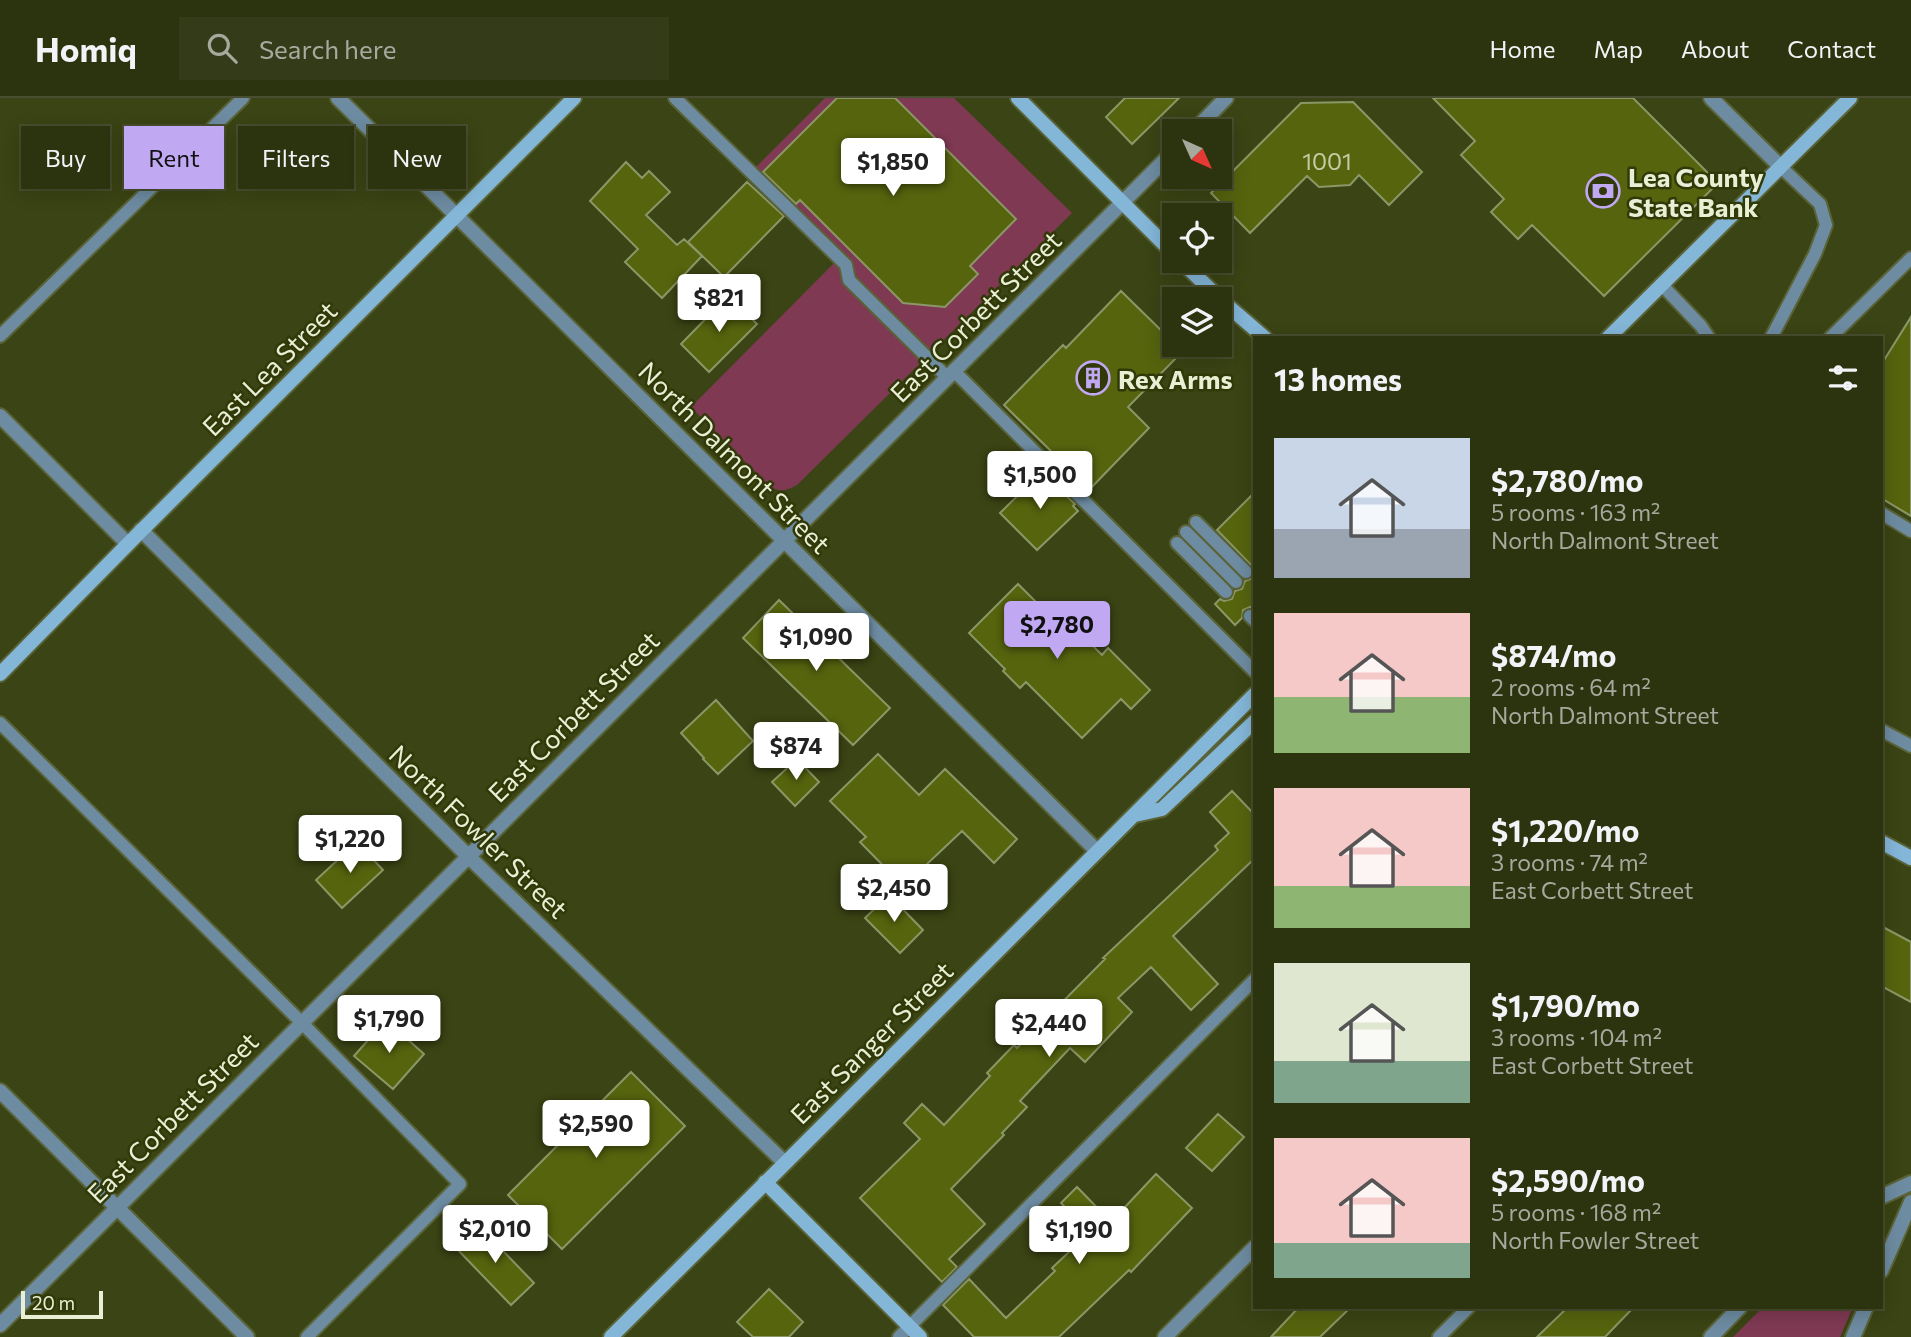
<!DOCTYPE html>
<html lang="en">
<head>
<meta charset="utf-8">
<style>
  body { margin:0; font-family:Commissioner,sans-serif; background:#343b18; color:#f1f3f6; height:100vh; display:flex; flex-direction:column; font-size:26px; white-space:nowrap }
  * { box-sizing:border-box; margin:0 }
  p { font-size:23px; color:#a6aa9e }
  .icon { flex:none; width:38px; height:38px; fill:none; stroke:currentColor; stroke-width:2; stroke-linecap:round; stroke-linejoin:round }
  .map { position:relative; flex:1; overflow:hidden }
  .panel { position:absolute; left:1253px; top:238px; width:630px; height:973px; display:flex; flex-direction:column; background:#2c330f; border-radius:0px; box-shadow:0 4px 18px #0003,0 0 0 2px #484e2f }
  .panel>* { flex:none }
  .hud { position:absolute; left:21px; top:28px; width:665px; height:63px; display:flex; gap:14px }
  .needle { width:46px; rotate:135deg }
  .tools { position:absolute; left:1162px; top:21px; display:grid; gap:14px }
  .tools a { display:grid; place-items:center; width:70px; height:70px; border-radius:0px; background:#2c330f; box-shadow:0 4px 18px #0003,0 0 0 2px #484e2f; font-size:35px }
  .scale { position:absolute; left:21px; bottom:18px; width:82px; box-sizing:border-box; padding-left:7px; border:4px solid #e8efd5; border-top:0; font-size:19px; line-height:24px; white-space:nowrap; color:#e8efd5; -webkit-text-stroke:5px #313908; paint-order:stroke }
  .price { position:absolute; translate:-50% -60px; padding:0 16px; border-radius:7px; background:#fff; color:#222; font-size:23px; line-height:46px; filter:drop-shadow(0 2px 4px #0008) }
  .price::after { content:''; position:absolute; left:50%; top:42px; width:21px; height:16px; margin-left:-10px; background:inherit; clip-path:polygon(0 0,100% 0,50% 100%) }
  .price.active { background:#c1a8f3; color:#111 }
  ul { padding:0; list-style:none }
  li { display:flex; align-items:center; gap:21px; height:175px; padding:0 21px }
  li span { display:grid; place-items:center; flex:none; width:196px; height:140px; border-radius:0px; color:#555 }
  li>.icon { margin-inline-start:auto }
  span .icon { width:84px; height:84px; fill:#fffc; stroke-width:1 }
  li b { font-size:30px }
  h2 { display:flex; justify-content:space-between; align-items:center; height:84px; padding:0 21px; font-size:30px }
  .chip { padding:0 24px; border-radius:0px; background:#2c330f; box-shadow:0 4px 18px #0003,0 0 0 2px #484e2f; font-size:24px; line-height:63px }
  .chip.active { background:#c1a8f3; color:#111 }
  header { display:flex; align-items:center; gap:42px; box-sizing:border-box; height:98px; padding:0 35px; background:#2c330f; border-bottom:2px solid #484e2f }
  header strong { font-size:33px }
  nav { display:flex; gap:38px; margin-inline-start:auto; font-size:24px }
  .search { width:490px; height:63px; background:#343b18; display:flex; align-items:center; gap:18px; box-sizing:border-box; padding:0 24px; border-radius:0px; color:#a6aa9e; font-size:26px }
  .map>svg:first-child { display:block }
  .green { fill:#7f3953 }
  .building { fill:#56640e; stroke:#8b9766; stroke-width:2 }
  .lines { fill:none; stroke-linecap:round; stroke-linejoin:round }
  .lane-casing { stroke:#5a6337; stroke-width:16 }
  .street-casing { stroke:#5a6337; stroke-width:18 }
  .secondary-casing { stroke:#5a6337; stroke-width:18 }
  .lane { stroke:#6d8ba1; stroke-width:12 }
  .street { stroke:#6d8ba1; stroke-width:14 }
  .secondary { stroke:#84b6d8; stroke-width:14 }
  .labels { text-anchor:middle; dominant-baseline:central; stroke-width:5; stroke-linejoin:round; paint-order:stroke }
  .number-label { font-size:23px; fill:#c4cca3 }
  .poi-label { font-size:26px; font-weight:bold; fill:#e8efd5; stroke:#313908; text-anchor:start }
  .street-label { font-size:26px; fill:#e8efd5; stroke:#313908 }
</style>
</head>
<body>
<header>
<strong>Homiq</strong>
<div class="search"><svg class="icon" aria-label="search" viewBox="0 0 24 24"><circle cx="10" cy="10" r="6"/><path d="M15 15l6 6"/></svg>Search here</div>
<nav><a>Home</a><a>Map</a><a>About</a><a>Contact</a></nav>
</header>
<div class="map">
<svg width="1911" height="1239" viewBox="0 0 1911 1239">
  <rect width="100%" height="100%" fill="#3b4414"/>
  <path class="green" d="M 825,0 L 954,0 L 1072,115 L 797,387 C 786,393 779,395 768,387 L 691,309 L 842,157 L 755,70 Z
    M 1763,1209 L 1853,1209 L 1840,1239 L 1733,1239 Z"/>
  <path class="building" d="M 837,0 L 895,0 L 1016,121 L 970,168 L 978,176 L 945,209 L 903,205 L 800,102 L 796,106 L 763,74 Z
    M 1125,0 L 1179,0 L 1132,46 L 1106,19 Z
    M 1433,0 L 1633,0 L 1718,85 L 1604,198 L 1532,127 L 1518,141 L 1491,114 L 1504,101 L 1461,57 L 1475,43 Z
    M 1353,4 L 1422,74 L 1389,107 L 1359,77 L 1350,87 L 1319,89 L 1307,78 L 1250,135 L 1211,95 L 1301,5 Z
    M 626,64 L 642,80 L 649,73 L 670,94 L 646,117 L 677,147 L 684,141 L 702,158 L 662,200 L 625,164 L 638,151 L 590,103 Z
    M 747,84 L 784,118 L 724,179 L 688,144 Z
    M 1121,193 L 1174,245 L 1174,247 L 1183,253 L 1128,309 L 1149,330 L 1087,394 L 1055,361 L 1057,359 L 1004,307 L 1063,247 L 1066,250 Z
    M 728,198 L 757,226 L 709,274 L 681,246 Z
    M 1911,219 L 1911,418 L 1881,400 L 1881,267 Z
    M 1042,374 L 1075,406 L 1073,408 L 1078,413 L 1037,452 L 1000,415 Z
    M 1255,394 L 1255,507 L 1243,512 L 1242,520 L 1235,527 L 1215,506 L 1220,501 L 1224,503 L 1232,501 L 1235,493 L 1242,491 L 1245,483 L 1253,480 L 1255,472 L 1252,468 L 1217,432 Z
    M 1018,486 L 1048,516 L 1055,510 L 1102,557 L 1108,550 L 1150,592 L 1131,611 L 1121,601 L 1082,640 L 1026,584 L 1020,590 L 1003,573 L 1005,571 L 969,535 Z
    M 779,502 L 890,610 L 853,647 L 743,540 Z
    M 716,602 L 753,643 L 718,676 L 703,661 L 704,660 L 681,635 Z
    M 878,656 L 919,697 L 945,671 L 1017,741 L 994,765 L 962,733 L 927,766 L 935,775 L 912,797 L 860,744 L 866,739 L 830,703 Z
    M 797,661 L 819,684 L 795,708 L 772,684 Z
    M 1232,693 L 1255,717 L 1255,760 L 1173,838 L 1218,886 L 1191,912 L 1151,869 L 1118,900 L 1132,914 L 1085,964 L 1070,950 L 1020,1003 L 1027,1009 L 1002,1035 L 1004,1037 L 951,1091 L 985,1126 L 949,1161 L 957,1169 L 942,1184 L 860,1100 L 920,1041 L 904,1025 L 922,1006 L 944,1027 L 990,978 L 987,975 L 1014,947 L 1017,950 L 1105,861 L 1103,860 L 1218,752 L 1215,748 L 1229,735 L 1210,714 Z
    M 357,744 L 383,772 L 342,810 L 316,782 Z
    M 889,797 L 923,832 L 900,855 L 865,820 Z
    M 1881,828 L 1911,844 L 1911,904 L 1881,888 Z
    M 386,922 L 424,956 L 393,991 L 354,958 Z
    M 631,974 L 685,1028 L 562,1151 L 508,1097 Z
    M 1218,1016 L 1244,1039 L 1212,1073 L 1186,1050 Z
    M 1156,1076 L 1192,1110 L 1131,1174 L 1129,1172 L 1059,1239 L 974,1239 L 943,1207 L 969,1181 L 1006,1220 L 1055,1173 L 1052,1170 L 1070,1153 L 1058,1141 L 1078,1122 L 1061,1105 L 1077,1089 L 1111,1124 Z
    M 478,1127 L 534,1185 L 511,1207 L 456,1150 Z
    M 769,1191 L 803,1224 L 789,1239 L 753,1239 L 737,1224 Z
    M 1299,1209 L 1351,1209 L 1320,1239 L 1271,1239 Z
    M 1568,1209 L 1634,1209 L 1605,1239 L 1537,1239 Z"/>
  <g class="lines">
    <defs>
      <path id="lane" d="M 675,0 L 846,167 L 849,182 L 947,279
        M 1661,186 L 1701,228 L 1709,240
        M 0,238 L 243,0
        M 1771,240 L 1815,156 L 1826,127 L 1820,106 L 1781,69
        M 1830,240 L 1911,160
        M 954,273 L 1255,574
        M 1881,415 L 1911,433
        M 1196,424 L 1246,474
        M 1186,434 L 1236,484
        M 1177,445 L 1226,494
        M 1250,518 L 1255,523
        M 0,625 L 302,925 L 460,1086 L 307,1239
        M 1881,632 L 1911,648
        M 899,1239 L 1255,881
        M 1439,1239 L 1469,1209"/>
      <path id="street" d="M 338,0 L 1097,753
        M 1711,0 L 1781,69
        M 1194,33 L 1226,0
        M 0,318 L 128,446
        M 141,432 L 468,758 L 785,1065
        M 0,993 L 247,1239
        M 1881,1099 L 1911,1085
        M 1881,1173 L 1911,1104
        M 0,1227 L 1174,53
        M 1165,1239 L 1255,1149
        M 1711,1239 L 1740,1209
        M 1853,1239 L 1866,1209"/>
      <path id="secondary" d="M 1018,0 L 1174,156
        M 1181,163 L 1221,202 L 1265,240
        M 1608,240 L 1850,0
        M 0,576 L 128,446 L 574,0
        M 1135,717 L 1162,711 L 1255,623
        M 1881,744 L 1911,760
        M 765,1084 L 920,1239
        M 611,1239 L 1255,596"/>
    </defs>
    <use href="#lane" class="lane-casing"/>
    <use href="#street" class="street-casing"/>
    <use href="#secondary" class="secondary-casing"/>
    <use href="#lane" class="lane"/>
    <use href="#street" class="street"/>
    <use href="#secondary" class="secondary"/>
  </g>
  <defs>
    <symbol id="bank-ring" viewBox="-11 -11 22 22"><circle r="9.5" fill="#313908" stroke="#c1a8f3" stroke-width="1.5"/><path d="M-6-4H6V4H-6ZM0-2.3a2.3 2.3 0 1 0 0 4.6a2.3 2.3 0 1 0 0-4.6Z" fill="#c1a8f3"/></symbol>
    <symbol id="building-ring" viewBox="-11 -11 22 22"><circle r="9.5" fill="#313908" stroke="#c1a8f3" stroke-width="1.5"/><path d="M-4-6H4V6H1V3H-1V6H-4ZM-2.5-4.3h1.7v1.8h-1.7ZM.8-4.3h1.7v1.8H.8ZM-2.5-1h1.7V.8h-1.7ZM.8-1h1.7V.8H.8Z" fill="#c1a8f3"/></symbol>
  </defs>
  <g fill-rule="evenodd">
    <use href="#bank-ring" x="1584" y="74" width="38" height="38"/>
    <use href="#building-ring" x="1074" y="261" width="38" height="38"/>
  </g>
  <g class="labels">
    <g class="number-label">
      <text x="1327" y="63">1001</text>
    </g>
    <g class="poi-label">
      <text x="1628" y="78">Lea County<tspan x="1628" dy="30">State Bank</tspan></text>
      <text x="1118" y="280">Rex Arms</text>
    </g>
    <g class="street-label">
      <text transform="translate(975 218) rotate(-45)">East Corbett Street</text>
      <text transform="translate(269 270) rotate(-45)">East Lea Street</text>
      <text transform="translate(735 359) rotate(45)">North Dalmont Street</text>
      <text transform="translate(573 618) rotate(-45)">East Corbett Street</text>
      <text transform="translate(479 733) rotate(44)">North Fowler Street</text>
      <text transform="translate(871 944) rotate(-45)">East Sanger Street</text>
      <text transform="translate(172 1019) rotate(-45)">East Corbett Street</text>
    </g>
  </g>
</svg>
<div class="tools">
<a><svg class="needle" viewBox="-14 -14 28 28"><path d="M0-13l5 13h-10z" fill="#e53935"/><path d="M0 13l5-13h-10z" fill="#a6aa9e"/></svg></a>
<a><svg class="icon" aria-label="locate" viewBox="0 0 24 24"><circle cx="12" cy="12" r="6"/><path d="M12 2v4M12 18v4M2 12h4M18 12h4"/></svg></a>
<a><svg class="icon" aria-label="layers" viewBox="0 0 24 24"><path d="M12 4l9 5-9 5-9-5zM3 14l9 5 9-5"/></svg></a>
</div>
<div class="scale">20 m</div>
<b class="price" style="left:893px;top:100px">$1,850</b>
<b class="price" style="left:719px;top:236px">$821</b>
<b class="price" style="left:1040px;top:413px">$1,500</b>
<b class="price active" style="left:1057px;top:563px">$2,780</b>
<b class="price" style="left:816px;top:575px">$1,090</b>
<b class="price" style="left:796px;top:684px">$874</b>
<b class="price" style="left:350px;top:777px">$1,220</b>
<b class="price" style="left:894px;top:826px">$2,450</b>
<b class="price" style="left:389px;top:957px">$1,790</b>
<b class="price" style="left:1049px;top:961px">$2,440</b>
<b class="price" style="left:596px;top:1062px">$2,590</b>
<b class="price" style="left:495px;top:1167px">$2,010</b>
<b class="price" style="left:1079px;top:1168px">$1,190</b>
<div class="hud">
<a class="chip">Buy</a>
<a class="chip active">Rent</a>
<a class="chip">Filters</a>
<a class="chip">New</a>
</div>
<section class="panel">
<h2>13 homes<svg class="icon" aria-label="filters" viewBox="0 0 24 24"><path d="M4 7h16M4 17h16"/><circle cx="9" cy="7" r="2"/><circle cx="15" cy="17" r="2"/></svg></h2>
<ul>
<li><span style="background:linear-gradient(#c9d6e8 65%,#9aa5b1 0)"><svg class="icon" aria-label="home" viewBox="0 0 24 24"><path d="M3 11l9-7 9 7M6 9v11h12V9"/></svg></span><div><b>$2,780/mo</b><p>5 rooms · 163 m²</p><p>North Dalmont Street</p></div></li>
<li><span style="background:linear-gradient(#f6c9c9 60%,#8fb573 0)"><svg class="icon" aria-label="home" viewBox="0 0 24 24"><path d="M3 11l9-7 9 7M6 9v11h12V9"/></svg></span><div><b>$874/mo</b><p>2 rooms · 64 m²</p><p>North Dalmont Street</p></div></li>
<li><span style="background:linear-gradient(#f6c9c9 70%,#8fb573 0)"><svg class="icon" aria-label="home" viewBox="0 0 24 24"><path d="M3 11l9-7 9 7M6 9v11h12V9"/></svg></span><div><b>$1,220/mo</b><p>3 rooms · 74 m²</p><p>East Corbett Street</p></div></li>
<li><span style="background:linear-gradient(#dfe7d0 70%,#7fa58c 0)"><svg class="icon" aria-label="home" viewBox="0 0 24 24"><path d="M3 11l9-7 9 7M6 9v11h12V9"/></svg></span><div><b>$1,790/mo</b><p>3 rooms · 104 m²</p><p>East Corbett Street</p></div></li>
<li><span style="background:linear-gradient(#f6c9c9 75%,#7fa58c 0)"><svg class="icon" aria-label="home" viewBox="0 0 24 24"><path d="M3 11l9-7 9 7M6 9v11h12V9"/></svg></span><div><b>$2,590/mo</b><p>5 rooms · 168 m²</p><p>North Fowler Street</p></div></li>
</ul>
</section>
</div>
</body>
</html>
